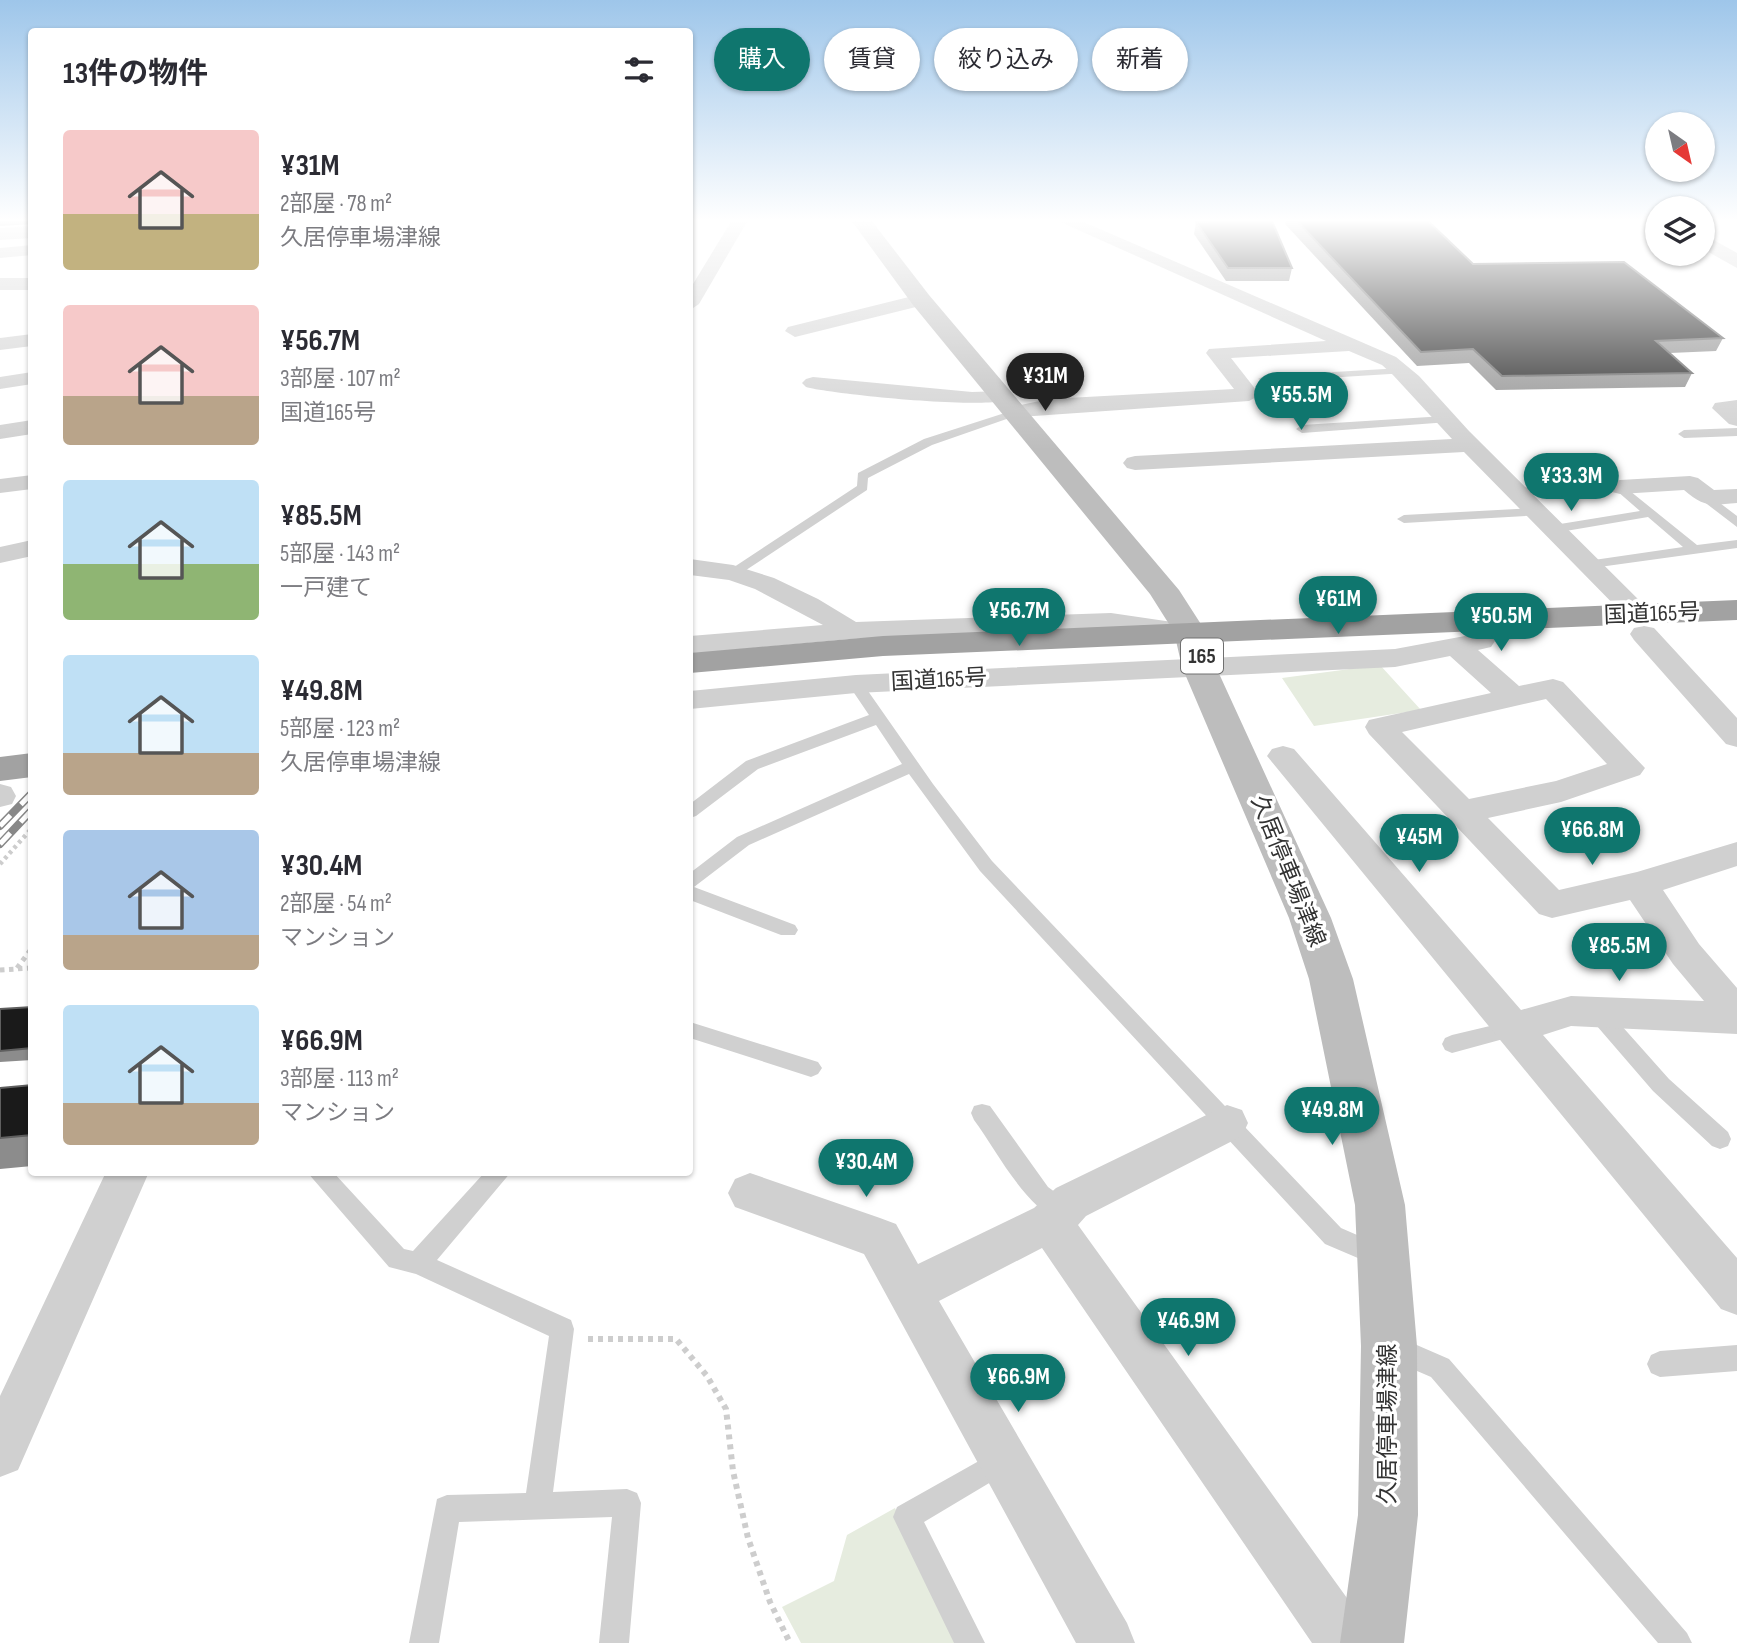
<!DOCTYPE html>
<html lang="ja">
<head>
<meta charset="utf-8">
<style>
  body { margin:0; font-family:"Sofia Sans Condensed","Noto Sans JP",sans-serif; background:#f7f7f7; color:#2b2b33; height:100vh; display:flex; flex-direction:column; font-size:26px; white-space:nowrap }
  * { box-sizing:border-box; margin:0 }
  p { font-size:23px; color:#7c7c81 }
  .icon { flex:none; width:38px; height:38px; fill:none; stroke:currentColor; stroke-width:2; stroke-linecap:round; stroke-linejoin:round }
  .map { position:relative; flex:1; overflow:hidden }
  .side { position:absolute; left:28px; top:28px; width:665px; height:1148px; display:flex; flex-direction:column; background:#fff; border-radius:7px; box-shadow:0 2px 5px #0004 }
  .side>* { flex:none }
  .banner { position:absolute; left:714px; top:28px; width:665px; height:63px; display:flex; gap:14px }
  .needle { width:46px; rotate:146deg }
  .tools { position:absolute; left:1645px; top:112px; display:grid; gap:14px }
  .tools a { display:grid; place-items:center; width:70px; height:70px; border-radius:50%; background:#fff; box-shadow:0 2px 5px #0004; font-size:35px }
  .price { position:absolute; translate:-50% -60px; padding:0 16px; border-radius:24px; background:#0f766e; color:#fff; font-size:23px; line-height:46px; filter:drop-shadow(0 2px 4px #0008) }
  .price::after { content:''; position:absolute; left:50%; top:42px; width:21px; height:16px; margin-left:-10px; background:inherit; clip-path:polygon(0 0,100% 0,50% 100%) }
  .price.on { background:#222; color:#fff }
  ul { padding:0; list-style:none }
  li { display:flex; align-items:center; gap:21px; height:175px; padding:0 35px }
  li span { display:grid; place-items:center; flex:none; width:196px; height:140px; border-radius:7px; color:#555 }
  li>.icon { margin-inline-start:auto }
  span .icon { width:84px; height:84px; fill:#fffc; stroke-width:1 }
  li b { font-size:30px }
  h2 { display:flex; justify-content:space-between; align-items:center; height:84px; padding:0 35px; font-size:30px }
  .chip { padding:0 24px; border-radius:32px; background:#fff; box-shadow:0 2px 5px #0004; font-size:24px; line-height:63px }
  .chip.on { background:#0f766e; color:#fff }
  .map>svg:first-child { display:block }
  .green { fill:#e6ecdf }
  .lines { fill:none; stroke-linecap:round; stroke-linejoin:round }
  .path-far2 { stroke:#cdcdcd; stroke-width:4.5; stroke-dasharray:3.5 3.5; stroke-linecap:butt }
  .path-far1 { stroke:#cdcdcd; stroke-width:5; stroke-dasharray:4.5 4.5; stroke-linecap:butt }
  .path { stroke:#cdcdcd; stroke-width:6; stroke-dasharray:5 5; stroke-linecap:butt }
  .service { fill:#d0d0d0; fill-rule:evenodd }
  .minor { fill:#d0d0d0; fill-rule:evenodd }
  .tertiary { fill:#d0d0d0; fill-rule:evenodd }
  .secondary { fill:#bdbdbd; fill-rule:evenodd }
  .trunk { fill:#a2a2a2; fill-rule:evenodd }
  .rail-casing { stroke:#888; stroke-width:8 }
  .rail { stroke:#fff; stroke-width:5; stroke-dasharray:15; stroke-linecap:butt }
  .wall { fill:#8c8c8c }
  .shaded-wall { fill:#5f5f5f }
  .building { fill:#1a1a1a; stroke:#5f5f5f; stroke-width:2 }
  .labels { text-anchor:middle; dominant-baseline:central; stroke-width:7; stroke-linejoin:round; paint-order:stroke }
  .shield { fill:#fff; stroke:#707070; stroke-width:2 }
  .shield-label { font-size:21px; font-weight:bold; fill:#333 }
  .street-label { font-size:23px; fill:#333; stroke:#fff }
</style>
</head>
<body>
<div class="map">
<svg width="1737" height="1643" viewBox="0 0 1737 1643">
  <rect width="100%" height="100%" fill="#fff"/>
  <path class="green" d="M 1380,665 L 1421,710 L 1314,726 L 1282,678 Z
    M 895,1508 L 958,1643 L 801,1643 L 782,1607 L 834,1581 L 847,1535 Z"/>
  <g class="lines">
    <path class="path-far2" d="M 0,864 L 32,828"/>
    <path class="path-far1" d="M 17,968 L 32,948
      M 0,970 L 32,968"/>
    <path class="path" d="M 588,1339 L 676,1339 L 707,1376 L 726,1409 L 733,1471 L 748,1538 L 770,1602 L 790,1643"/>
    <path class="service" d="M 1402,368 L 1406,369 L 1406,373 L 1264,382 L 1258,379 L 1264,376 Z
      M 1014,410 L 1020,413 L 1018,415 L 932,445 L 868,478 L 867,490 L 737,576 L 727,576 L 725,573 L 857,486 L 858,473 L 924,439 Z
      M 1445,416 L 1451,420 L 1449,422 L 1302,433 L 1296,429 L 1302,425 Z
      M 1737,428 L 1737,436 L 1684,438 L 1678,434 L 1684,430 Z
      M 1620,483 L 1697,545 L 1737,540 L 1737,548 L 1592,568 L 1585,564 L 1587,561 L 1683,547 L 1648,517 L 1554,533 L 1547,529 L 1554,525 L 1640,511 L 1617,491 L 1516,496 L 1510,492 L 1516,488 Z
      M 1708,494 L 1737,516 L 1737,527 L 1703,501 L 1703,495 Z
      M 1536,508 L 1541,509 L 1541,515 L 1404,523 L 1397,519 L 1404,515 Z
      M 856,679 L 861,681 L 933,784 L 992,861 L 1341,1228 L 1387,1248 L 1391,1256 L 1387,1264 L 1379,1267 L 1325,1244 L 980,871 L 909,774 L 749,845 L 694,887 L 795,925 L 798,930 L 795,935 L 781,935 L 690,900 L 690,873 L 737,837 L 902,764 L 876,725 L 758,769 L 696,816 L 690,818 L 690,804 L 746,761 L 869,715 L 848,684 Z
      M 1597,1004 L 1604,1006 L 1669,1079 L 1728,1132 L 1731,1139 L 1728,1146 L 1720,1149 L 1712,1146 L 1653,1091 L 1590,1018 L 1587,1012 L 1590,1006 Z
      M 1511,1021 L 1518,1023 L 1521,1029 L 1518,1035 L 1452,1053 L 1445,1050 L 1442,1044 L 1445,1038 L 1452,1035 Z
      M 690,1022 L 818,1062 L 822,1068 L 818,1074 L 811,1077 L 690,1038 Z
      M 982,1104 L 990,1106 L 1048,1187 L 1070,1203 L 1074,1211 L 1070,1219 L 1062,1222 C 1025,1208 997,1151 974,1120 L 971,1113 L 974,1106 Z
      M 307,1172 L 333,1172 L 404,1249 L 413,1251 L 485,1172 L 511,1172 L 437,1260 L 571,1320 L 574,1329 L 553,1492 L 627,1489 L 637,1493 L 641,1503 L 629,1643 L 599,1643 L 612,1517 L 459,1522 L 439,1643 L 409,1643 L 437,1499 L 447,1495 L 526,1493 L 549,1336 L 416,1274 L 389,1267 Z
      M 1396,1336 L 1449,1359 L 1687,1633 L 1692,1643 L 1658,1643 L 1431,1377 L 1387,1358 L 1383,1349 L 1387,1340 Z
      M 1737,1345 L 1737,1371 L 1660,1377 L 1651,1373 L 1647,1364 L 1651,1355 L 1660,1351 Z
      M 1002,1448 L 1011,1452 L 1015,1461 L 1011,1470 L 924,1522 L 985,1643 L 954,1643 L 893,1517 L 897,1507 Z"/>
    <path class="minor" d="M 732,220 L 748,220 L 699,304 L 690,310 L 690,289 Z
      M 1056,220 L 1079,220 L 1396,357 L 1419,376 L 1469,431 L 1653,614 L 1649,620 L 1629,620 L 1464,452 L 1135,470 L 1127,468 L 1123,463 L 1127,458 L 1135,456 L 1452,439 L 1393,375 L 1382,365 L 1349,351 L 1231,358 L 1260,395 L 1249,401 L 1006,418 L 1003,413 L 1006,408 L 1049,399 L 1234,389 L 1206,353 L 1209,349 L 1326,341 Z
      M 32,245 L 32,255 L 0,258 L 0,248 Z
      M 0,278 L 32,278 L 32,290 L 0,290 Z
      M 921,294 L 930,300 L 928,304 L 795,337 L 785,331 L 788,327 Z
      M 32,334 L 32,346 L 0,350 L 0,338 Z
      M 32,372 L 32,384 L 0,389 L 0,377 Z
      M 813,377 L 972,392 L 1003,391 L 1014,397 C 1004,412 830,394 806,387 L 802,383 L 806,379 Z
      M 1737,400 L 1737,426 L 1729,424 L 1712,408 L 1715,403 Z
      M 32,420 L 32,434 L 0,439 L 0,425 Z
      M 32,475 L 32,489 L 0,493 L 0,479 Z
      M 1690,476 L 1698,478 L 1714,490 L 1737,489 L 1737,503 C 1711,505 1705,508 1684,490 L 1620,494 L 1612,492 L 1608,487 L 1612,482 L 1620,480 Z
      M 32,540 L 32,556 L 0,563 L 0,547 Z
      M 690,559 L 733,565 L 774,578 L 818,599 L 856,622 L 1111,613 L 1186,624 L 1196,626 L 1200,632 L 1196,638 L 1186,640 L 1111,629 L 850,639 L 690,654 L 690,636 L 823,625 L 755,589 L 729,580 L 690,575 Z
      M 1644,626 L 1654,628 L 1737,718 L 1737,747 L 1726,744 L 1634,640 L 1630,634 L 1634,628 Z
      M 1481,633 L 1491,635 L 1495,641 L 1491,647 L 1478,650 L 1519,686 L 1553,679 L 1563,682 L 1645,768 L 1640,775 L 1561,802 L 1488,818 L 1559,890 L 1637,872 L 1737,842 L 1737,866 L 1663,890 L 1699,944 L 1737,988 L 1737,1034 L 1571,1026 L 1543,1035 L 1737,1258 L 1737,1315 L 1721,1309 L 1267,756 L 1272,749 L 1283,746 L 1294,749 L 1521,1010 L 1571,996 L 1704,1001 L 1673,964 L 1630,900 L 1552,918 L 1539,914 L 1369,734 L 1365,727 L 1369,720 L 1491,693 L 1450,656 L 1395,667 L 856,693 L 690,709 L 690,691 L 856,675 L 1395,649 ZM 1546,699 L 1607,764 L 1556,781 L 1469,799 L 1402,732 Z
      M 0,784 L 11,787 L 16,796 L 12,804 L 0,807 Z
      M 1227,1105 L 1242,1110 L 1248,1123 L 1242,1136 L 1086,1216 L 1078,1225 L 1365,1623 L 1373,1643 L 1312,1643 L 1042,1248 L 939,1301 L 1127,1623 L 1135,1643 L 1076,1643 L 864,1254 L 735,1207 L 728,1193 L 735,1179 L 750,1173 L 880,1218 L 896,1224 L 918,1264 L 1034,1208 L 1056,1188 Z
      M 106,1172 L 149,1172 L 18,1470 L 0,1477 L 0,1396 Z"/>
    <path class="tertiary" d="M 32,226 L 32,238 L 0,240 L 0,228 Z
      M 1703,234 L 1737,253 L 1737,268 L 1703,249 Z"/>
    <path class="secondary" d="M 851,220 L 871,220 L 929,295 L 1179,590 L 1206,632 L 1216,667 L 1331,918 L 1353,979 L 1405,1205 L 1417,1346 L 1418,1515 L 1404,1643 L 1340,1643 L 1358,1515 L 1361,1346 L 1355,1205 L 1309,979 L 1289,918 L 1182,667 L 1174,632 L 1150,594 L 913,305 Z"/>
    <path class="trunk" d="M 1737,600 L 1737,620 L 883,656 L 690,673 L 690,653 L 883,636 Z
      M 32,753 L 32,777 L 0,781 L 0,757 Z"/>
    <defs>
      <path id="rail" d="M 0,826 L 32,793
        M 0,844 L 32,810"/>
    </defs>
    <use href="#rail" class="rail-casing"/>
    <use href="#rail" class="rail"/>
  </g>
  <path class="wall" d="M 1286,220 L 1427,220 L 1473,264 L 1723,338 L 1716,351 L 1670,353 L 1692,373 L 1685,387 L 1496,390 L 1469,363 L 1417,366 L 1285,224 Z
    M 1196,222 L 1292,268 L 1289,281 L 1226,281 L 1194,234 Z
    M 32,1007 L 32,1060 L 0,1062 L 0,1009 Z
    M 32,1085 L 32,1166 L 0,1169 L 0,1088 Z"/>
  <path class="shaded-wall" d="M 0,220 L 32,220 L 32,224 L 0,226 Z"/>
  <path class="building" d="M 1296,220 L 1427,220 L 1473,264 L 1624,262 L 1723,338 L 1656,341 L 1692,373 L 1502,376 L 1473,349 L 1421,352 Z
    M 1272,221 L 1292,268 L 1228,268 L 1196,222 Z
    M 32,1007 L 32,1048 L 0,1051 L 0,1009 Z
    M 32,1085 L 32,1135 L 0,1138 L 0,1088 Z"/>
  <linearGradient id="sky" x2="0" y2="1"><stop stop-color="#9ec6ea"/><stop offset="0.49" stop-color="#fff"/><stop offset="1" stop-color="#fff" stop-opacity="0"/></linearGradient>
  <rect width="1737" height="450" fill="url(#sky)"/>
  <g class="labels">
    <rect class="shield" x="1181" y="638.5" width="42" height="35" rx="5"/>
    <g class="shield-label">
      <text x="1202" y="656">165</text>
    </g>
    <g class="street-label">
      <text transform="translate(1652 614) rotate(-2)">国道165号</text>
      <text transform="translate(939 680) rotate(-3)">国道165号</text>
      <text transform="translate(1288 871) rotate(68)">久居停車場津線</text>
      <text transform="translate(1388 1424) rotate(-90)">久居停車場津線</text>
    </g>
  </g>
</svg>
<div class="tools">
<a><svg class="needle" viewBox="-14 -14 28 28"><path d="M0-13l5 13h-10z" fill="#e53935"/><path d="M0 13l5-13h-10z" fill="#7c7c81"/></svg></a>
<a><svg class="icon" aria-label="layers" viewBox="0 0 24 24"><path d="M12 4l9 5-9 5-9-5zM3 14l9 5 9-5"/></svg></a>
</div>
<b class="price on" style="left:1045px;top:413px">¥31M</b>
<b class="price" style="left:1301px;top:432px">¥55.5M</b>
<b class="price" style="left:1571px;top:513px">¥33.3M</b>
<b class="price" style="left:1338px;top:636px">¥61M</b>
<b class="price" style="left:1019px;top:648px">¥56.7M</b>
<b class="price" style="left:1501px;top:653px">¥50.5M</b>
<b class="price" style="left:1592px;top:867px">¥66.8M</b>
<b class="price" style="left:1419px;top:874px">¥45M</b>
<b class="price" style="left:1619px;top:983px">¥85.5M</b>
<b class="price" style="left:1332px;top:1147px">¥49.8M</b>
<b class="price" style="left:866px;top:1199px">¥30.4M</b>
<b class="price" style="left:1188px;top:1358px">¥46.9M</b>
<b class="price" style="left:1018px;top:1414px">¥66.9M</b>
<div class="banner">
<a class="chip on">購入</a>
<a class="chip">賃貸</a>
<a class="chip">絞り込み</a>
<a class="chip">新着</a>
</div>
<section class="side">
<h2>13件の物件<svg class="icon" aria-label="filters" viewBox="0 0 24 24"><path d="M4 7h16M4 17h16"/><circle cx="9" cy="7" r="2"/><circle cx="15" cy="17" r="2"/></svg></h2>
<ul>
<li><span style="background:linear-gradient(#f6c9c9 60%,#c2b280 0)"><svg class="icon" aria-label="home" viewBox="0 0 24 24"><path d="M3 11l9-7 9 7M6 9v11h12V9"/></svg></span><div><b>¥31M</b><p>2部屋 · 78 m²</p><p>久居停車場津線</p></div></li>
<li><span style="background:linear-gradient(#f6c9c9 65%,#b9a48a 0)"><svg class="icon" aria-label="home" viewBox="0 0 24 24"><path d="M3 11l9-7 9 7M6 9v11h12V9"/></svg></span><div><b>¥56.7M</b><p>3部屋 · 107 m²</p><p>国道165号</p></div></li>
<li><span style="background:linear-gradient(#bfe0f5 60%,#8fb573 0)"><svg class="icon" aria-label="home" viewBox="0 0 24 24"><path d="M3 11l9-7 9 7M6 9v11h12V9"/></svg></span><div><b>¥85.5M</b><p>5部屋 · 143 m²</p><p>一戸建て</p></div></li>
<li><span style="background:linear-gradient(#bfe0f5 70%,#b9a48a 0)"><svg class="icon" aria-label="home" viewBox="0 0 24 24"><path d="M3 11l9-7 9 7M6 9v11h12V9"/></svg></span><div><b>¥49.8M</b><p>5部屋 · 123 m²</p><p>久居停車場津線</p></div></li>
<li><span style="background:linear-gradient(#a9c7e8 75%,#b9a48a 0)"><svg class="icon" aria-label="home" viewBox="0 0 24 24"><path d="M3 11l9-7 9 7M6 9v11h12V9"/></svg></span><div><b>¥30.4M</b><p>2部屋 · 54 m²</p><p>マンション</p></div></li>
<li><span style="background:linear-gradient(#bfe0f5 70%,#b9a48a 0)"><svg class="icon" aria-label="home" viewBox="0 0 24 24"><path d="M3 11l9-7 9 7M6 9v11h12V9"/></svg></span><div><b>¥66.9M</b><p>3部屋 · 113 m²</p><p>マンション</p></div></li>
</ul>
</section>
</div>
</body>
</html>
